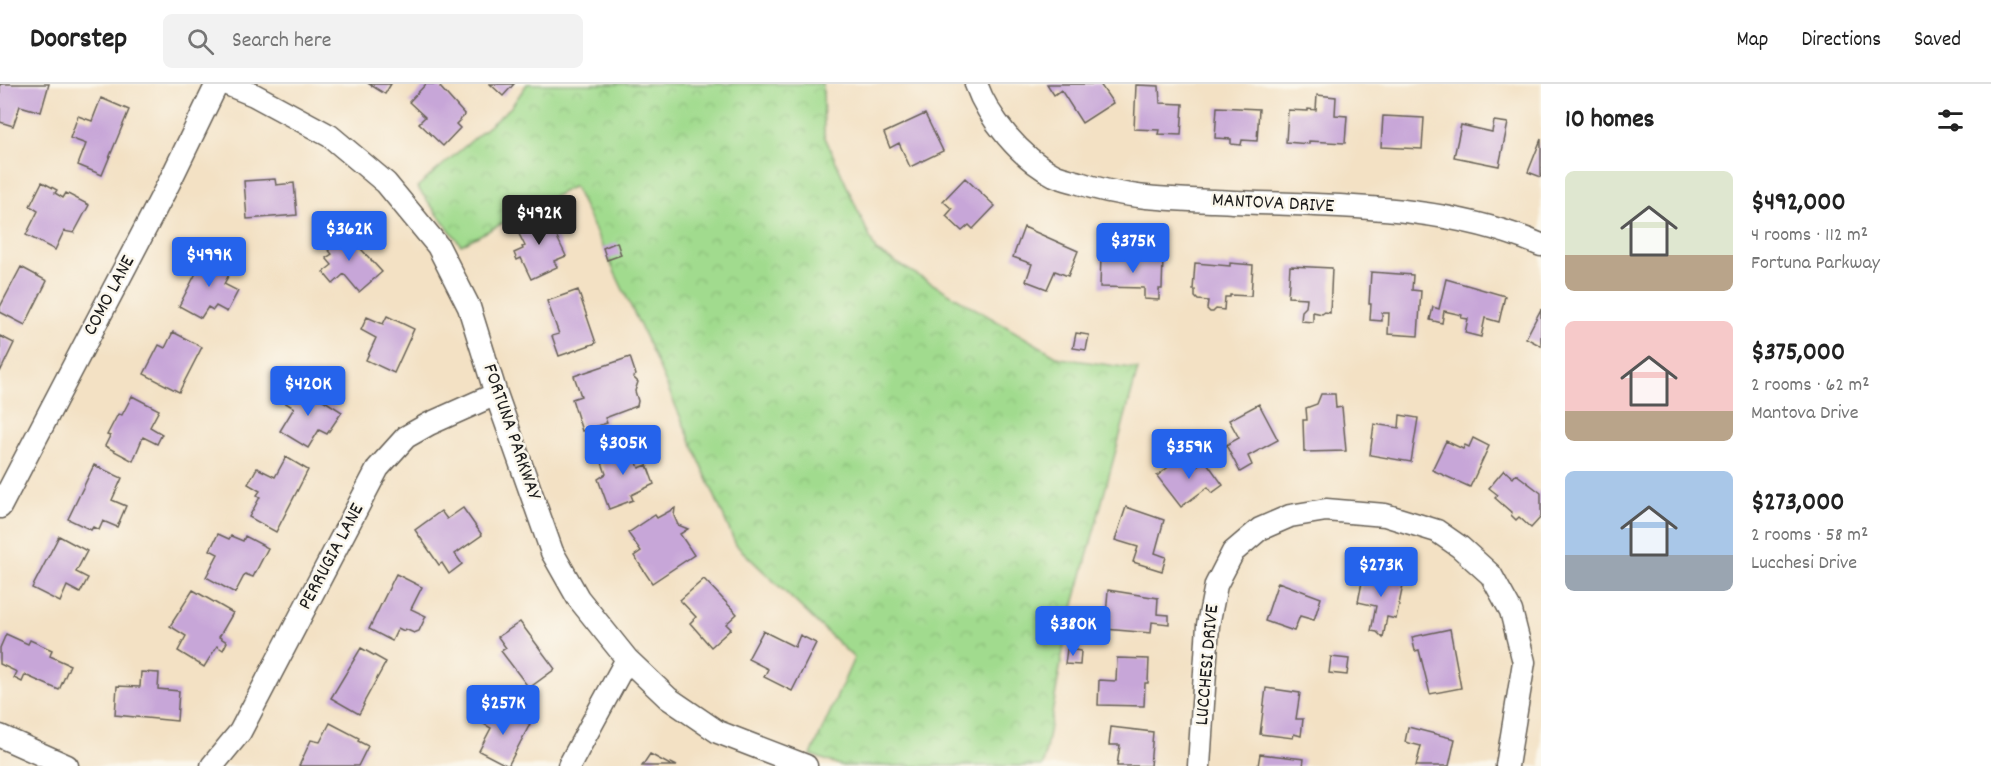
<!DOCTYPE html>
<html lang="en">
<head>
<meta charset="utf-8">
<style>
  body { margin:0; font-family:Dekko,sans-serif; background:#f2f2f2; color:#222; height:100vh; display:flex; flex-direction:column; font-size:22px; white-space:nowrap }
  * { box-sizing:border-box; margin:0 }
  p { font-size:20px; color:#767676 }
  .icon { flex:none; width:33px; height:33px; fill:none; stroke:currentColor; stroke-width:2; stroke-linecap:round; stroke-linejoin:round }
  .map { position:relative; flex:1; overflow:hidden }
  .details { display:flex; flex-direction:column; background:#fff; width:450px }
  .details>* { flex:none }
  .price { position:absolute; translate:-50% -51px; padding:0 14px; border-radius:6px; background:#2563eb; color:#fff; font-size:20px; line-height:39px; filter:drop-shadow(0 2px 3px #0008) }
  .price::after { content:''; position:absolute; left:50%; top:36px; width:18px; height:14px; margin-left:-9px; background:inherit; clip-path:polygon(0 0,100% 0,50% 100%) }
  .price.on { background:#222; color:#fff }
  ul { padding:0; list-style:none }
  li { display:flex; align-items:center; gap:18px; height:150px; padding:0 24px }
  li span { display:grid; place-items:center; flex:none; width:168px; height:120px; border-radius:9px; color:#555 }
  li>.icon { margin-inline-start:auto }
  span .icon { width:72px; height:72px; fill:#fffc; stroke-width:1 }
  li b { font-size:26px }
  h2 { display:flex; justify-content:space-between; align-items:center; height:72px; padding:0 24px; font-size:26px }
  header { display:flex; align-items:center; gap:36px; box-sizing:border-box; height:84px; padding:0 30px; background:#fff; border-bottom:2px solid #e0e0e0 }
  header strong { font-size:28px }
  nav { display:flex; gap:33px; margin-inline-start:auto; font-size:21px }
  .search { width:420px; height:54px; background:#f2f2f2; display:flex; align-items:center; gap:15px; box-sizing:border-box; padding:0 21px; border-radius:9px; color:#767676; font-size:22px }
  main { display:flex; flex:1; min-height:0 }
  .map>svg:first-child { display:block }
  .park { fill:url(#park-crowns); stroke:#5e7c55; stroke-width:1.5 }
  .building { fill:#c7a6d8 }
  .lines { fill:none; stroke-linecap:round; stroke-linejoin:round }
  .minor-casing { stroke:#676157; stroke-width:25 }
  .minor { stroke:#fff; stroke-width:22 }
  .labels { text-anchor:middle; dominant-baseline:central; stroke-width:5; stroke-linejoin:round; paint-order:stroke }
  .street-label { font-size:20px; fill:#1c1c1c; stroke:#fbf7ec }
</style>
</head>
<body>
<header>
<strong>Doorstep</strong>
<div class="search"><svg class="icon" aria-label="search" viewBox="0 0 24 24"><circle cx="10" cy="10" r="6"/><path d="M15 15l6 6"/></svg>Search here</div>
<nav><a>Map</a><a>Directions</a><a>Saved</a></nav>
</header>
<main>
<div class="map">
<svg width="1541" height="682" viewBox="0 0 1541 682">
  <defs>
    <pattern id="park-crowns" width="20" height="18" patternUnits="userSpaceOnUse" patternTransform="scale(1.5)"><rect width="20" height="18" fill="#a1db8e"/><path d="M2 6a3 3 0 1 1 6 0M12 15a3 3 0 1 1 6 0" fill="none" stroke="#8abb7a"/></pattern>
  </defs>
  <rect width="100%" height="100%" fill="#fbf7ec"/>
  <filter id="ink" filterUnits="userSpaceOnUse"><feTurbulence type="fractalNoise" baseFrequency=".0167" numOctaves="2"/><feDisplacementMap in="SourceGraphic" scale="12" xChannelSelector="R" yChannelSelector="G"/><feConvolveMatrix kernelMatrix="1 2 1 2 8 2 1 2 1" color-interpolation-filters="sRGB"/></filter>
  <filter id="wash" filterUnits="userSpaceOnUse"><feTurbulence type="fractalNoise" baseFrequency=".008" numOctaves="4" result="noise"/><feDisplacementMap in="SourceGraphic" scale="24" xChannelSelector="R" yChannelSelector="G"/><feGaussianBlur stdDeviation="1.35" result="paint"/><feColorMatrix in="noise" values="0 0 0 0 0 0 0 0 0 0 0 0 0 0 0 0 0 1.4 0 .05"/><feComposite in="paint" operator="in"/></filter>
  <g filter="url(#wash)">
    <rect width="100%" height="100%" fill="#f3e1c4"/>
    <path class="park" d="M 527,0 L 823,0 L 824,51 L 876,167 L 1060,274 L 1138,285 L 1066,550 L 1043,682 L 842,682 L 811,671 L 854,574 L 736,461 L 650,263 L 574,102 L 461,161 L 417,103 L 511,23 Z"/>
    <g id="blocks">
      <path class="building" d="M 0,0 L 49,0 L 41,28 L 20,22 L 13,42 L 0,38 Z
        M 369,0 L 391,0 L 385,10 Z
        M 426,0 L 443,0 L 440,3 L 465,31 L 456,40 L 460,44 L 443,62 L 419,39 L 425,33 L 409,18 Z
        M 490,0 L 514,0 L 503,12 Z
        M 1047,0 L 1100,0 L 1113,19 L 1082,39 L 1061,6 L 1054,11 Z
        M 1136,1 L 1159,2 L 1160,19 L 1183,20 L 1181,51 L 1158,50 L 1159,46 L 1134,45 Z
        M 1317,11 L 1336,13 L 1335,31 L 1347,32 L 1345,59 L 1309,57 L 1309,60 L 1286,58 L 1288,26 L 1308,27 L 1308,25 L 1316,26 Z
        M 101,14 L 129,26 L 102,91 L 78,81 L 86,60 L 70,54 L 78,32 L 92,37 Z
        M 1217,23 L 1259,25 L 1257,57 L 1242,56 L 1241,61 L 1231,60 L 1231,55 L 1215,54 Z
        M 925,30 L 943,67 L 910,83 L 899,59 L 890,64 L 884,49 Z
        M 1383,32 L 1424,34 L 1422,65 L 1381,63 Z
        M 1494,37 L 1508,39 L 1499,82 L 1454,73 L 1461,41 L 1492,48 Z
        M 1541,55 L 1541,93 L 1528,88 Z
        M 965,94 L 995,122 L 973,145 L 969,141 L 962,147 L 946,132 L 952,125 L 943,117 Z
        M 275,95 L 276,101 L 294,99 L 297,131 L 247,135 L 244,97 Z
        M 42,98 L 57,106 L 55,109 L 63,114 L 66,109 L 89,121 L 74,149 L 64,147 L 55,166 L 26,151 L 38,127 L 30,122 Z
        M 545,128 L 566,172 L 554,177 L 557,183 L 531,195 L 521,174 L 517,176 L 514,169 L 523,165 L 522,163 L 525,162 L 515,142 Z
        M 1024,143 L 1078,167 L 1068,192 L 1055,187 L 1047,205 L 1026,197 L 1032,180 L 1013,173 Z
        M 342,144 L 382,188 L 359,208 L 344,190 L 333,200 L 323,188 L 332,181 L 326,174 L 332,170 L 323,160 Z
        M 617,158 L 621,171 L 607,176 L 603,164 Z
        M 207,168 L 233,183 L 224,200 L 238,207 L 227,228 L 216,222 L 213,226 L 208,223 L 201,234 L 179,222 Z
        M 1101,172 L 1163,174 L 1162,205 L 1159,205 L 1159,216 L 1144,215 L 1144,204 L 1100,203 Z
        M 1195,179 L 1230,182 L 1230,179 L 1253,181 L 1251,212 L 1230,211 L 1230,213 L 1225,213 L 1224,226 L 1216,225 L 1213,228 L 1210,228 L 1207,225 L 1208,217 L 1198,216 L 1195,213 L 1195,206 L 1193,206 Z
        M 1290,182 L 1332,184 L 1330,229 L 1325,228 L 1322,230 L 1313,228 L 1313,238 L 1301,237 L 1302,227 L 1306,223 L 1307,214 L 1288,213 Z
        M 21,183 L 47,197 L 25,241 L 0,228 L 0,223 Z
        M 1371,188 L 1413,191 L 1412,206 L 1421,207 L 1418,252 L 1388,250 L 1389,229 L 1382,229 L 1382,237 L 1370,236 L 1371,220 L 1369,220 Z
        M 1446,195 L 1505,212 L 1499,238 L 1485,234 L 1481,253 L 1465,249 L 1468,235 L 1461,234 L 1462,231 L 1444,227 L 1442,239 L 1430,236 L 1433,223 L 1439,225 Z
        M 578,206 L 596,259 L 559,272 L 552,252 L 559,250 L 547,217 Z
        M 1541,225 L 1541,262 L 1526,254 Z
        M 387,232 L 414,245 L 394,289 L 366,276 L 376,254 L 361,246 L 367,233 L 383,240 Z
        M 173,248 L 202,263 L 179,308 L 144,290 L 159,261 L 165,264 Z
        M 1076,249 L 1089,251 L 1086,266 L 1073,264 Z
        M 0,252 L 14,259 L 0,288 Z
        M 630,273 L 636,291 L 633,293 L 638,298 L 635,307 L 638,317 L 637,322 L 605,334 L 607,339 L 582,347 L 572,315 L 581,312 L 574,292 Z
        M 293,303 L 301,307 L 305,307 L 306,305 L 342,328 L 327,350 L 319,346 L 308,364 L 280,347 L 294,324 L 284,318 Z
        M 1321,310 L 1335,310 L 1336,324 L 1342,323 L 1346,367 L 1304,368 L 1303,336 L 1307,336 L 1306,324 L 1317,320 Z
        M 132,312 L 159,326 L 150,343 L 162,350 L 157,360 L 143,353 L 133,377 L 105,362 L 110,352 L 107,351 L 118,330 L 122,331 Z
        M 1259,320 L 1278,356 L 1248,372 L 1252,381 L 1240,388 L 1226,361 L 1239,354 L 1229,336 Z
        M 1400,331 L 1418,334 L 1411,378 L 1370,371 L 1374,340 L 1399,344 Z
        M 1473,354 L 1489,362 L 1470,403 L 1432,386 L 1446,357 L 1463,365 L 1465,361 L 1469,363 Z
        M 630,359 L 639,384 L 647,381 L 654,400 L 631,411 L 633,416 L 609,425 L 598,395 L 606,390 L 599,370 Z
        M 1185,370 L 1195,383 L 1205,376 L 1223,401 L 1212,409 L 1208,403 L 1181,423 L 1157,392 Z
        M 286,373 L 308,386 L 276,448 L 249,433 L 260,413 L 257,411 L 260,407 L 248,400 L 257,384 L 275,393 Z
        M 94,381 L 122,394 L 112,416 L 126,422 L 117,443 L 103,437 L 99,446 L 93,443 L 91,446 L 68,435 Z
        M 1504,386 L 1513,394 L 1516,390 L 1541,409 L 1541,433 L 1531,444 L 1519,433 L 1516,436 L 1511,431 L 1512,429 L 1495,414 L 1498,411 L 1489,404 Z
        M 1126,423 L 1164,436 L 1155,469 L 1166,473 L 1162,487 L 1133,478 L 1138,463 L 1115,456 Z
        M 463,424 L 482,451 L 455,470 L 462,480 L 449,490 L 442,479 L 439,481 L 415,446 L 441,427 L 447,435 Z
        M 675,424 L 674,432 L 678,441 L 688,445 L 680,450 L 694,471 L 652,499 L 634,472 L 641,467 L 628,449 L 655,431 L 657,434 Z
        M 218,450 L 229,455 L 231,452 L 243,457 L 245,452 L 268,464 L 253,493 L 245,490 L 235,509 L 206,493 L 218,470 L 210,466 Z
        M 59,452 L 87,467 L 76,488 L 88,494 L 80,509 L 67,502 L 60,518 L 32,504 Z
        M 1364,488 L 1404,496 L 1396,535 L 1387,533 L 1383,554 L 1377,548 L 1371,547 L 1376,522 L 1358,518 Z
        M 396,490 L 422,503 L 411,525 L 426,532 L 419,547 L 414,549 L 405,545 L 404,547 L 398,544 L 392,557 L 369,545 Z
        M 704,495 L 737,530 L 726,540 L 731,545 L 711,563 L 690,539 L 696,533 L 680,516 Z
        M 1278,498 L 1321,514 L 1314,536 L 1300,532 L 1294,547 L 1265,537 Z
        M 193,506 L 233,529 L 219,553 L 227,558 L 223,566 L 217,562 L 204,583 L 178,567 L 186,552 L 170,542 Z
        M 1108,506 L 1158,514 L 1157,530 L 1169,531 L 1169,540 L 1152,538 L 1151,549 L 1105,545 Z
        M 520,538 L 555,585 L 529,604 L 501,567 L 506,564 L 498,553 Z
        M 1450,545 L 1461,604 L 1430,610 L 1419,566 L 1415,567 L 1412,553 Z
        M 763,547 L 795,563 L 800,551 L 816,559 L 792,607 L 764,593 L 768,585 L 748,575 Z
        M 6,550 L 28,560 L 30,556 L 52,566 L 50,572 L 70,581 L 59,606 L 25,591 L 22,598 L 14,594 L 17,588 L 0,580 L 0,564 Z
        M 361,564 L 386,578 L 363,620 L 364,621 L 359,630 L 331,614 Z
        M 1067,565 L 1081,567 L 1080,581 L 1065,580 Z
        M 1331,573 L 1349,575 L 1347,591 L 1329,589 Z
        M 1117,574 L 1149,575 L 1148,599 L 1145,599 L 1144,622 L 1098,621 L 1099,596 L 1116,597 Z
        M 141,588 L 159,589 L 158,605 L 179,607 L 177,637 L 115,631 L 117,602 L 140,603 Z
        M 1266,604 L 1300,609 L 1296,635 L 1303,635 L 1301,652 L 1294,650 L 1293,654 L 1260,650 Z
        M 489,624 L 499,629 L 502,626 L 530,640 L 508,682 L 479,667 L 491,644 L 482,639 Z
        M 330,639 L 359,654 L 358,657 L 368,662 L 358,682 L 299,682 L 311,656 L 320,658 Z
        M 1111,643 L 1153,648 L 1150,682 L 1117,682 L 1120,661 L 1109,661 Z
        M 1408,643 L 1455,655 L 1449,682 L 1416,682 L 1421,662 L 1405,658 Z
        M 650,670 L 670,681 L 671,679 L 677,682 L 642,682 Z
        M 1260,670 L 1304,675 L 1303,682 L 1258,682 Z"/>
    </g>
  </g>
  <g filter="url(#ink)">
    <use href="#blocks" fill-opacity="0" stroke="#676157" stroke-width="1.5"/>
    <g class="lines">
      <defs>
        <path id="minor" d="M 227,0 L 254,11 L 330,52 L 386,99 L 438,162 L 469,223 L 496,310 L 552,468 L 578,514 L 627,575 L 668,614 L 718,648 L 806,682
          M 976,0 C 988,34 1021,74 1054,91 C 1061,94 1069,96 1076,98 C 1122,114 1166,115 1214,117 C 1323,123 1440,117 1541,161
          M 0,423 L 169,99 L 217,0
          M 0,652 L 67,682
          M 212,682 L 240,648 L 378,384 L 406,353 L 429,340 L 496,310
          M 569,682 L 627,575
          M 1199,682 L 1208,541 L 1216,501 L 1233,468 L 1260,445 L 1290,432 L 1326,426 L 1385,431 L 1437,447 L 1460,463 L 1491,491 L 1511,527 L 1524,578 L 1507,682"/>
      </defs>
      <use href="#minor" class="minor-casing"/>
      <use href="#minor" class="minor"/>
    </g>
  </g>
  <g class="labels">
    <g class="street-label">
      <text transform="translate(1273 120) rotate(3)">MANTOVA DRIVE</text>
      <text transform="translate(110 212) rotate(-62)">COMO LANE</text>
      <text transform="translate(511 348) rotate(71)">FORTUNA PARKWAY</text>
      <text transform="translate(332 473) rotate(-62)">PERRUGIA LANE</text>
      <text transform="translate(1208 581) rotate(-85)">LUCCHESI DRIVE</text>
    </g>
  </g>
</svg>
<b class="price on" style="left:539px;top:162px">$492K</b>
<b class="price" style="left:349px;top:178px">$362K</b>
<b class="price" style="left:1133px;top:190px">$375K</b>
<b class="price" style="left:209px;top:204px">$499K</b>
<b class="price" style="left:308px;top:333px">$420K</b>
<b class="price" style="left:623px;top:392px">$305K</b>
<b class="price" style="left:1189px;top:396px">$359K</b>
<b class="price" style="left:1381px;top:514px">$273K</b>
<b class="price" style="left:1073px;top:573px">$380K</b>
<b class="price" style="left:503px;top:652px">$257K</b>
</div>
<section class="details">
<h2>10 homes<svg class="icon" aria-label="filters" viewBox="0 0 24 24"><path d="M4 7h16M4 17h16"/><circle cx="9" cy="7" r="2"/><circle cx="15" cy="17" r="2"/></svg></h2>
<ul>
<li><span style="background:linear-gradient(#dfe7d0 70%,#b9a48a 0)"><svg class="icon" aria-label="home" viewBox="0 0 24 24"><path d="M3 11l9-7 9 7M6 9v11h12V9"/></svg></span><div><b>$492,000</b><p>4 rooms · 112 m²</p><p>Fortuna Parkway</p></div></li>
<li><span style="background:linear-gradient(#f6c9c9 75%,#b9a48a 0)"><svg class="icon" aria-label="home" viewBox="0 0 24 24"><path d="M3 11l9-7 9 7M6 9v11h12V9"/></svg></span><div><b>$375,000</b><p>2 rooms · 62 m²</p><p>Mantova Drive</p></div></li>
<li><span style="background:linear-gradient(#a9c7e8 70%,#9aa5b1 0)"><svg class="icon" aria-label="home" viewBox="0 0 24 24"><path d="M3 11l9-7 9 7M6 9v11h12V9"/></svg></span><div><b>$273,000</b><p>2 rooms · 58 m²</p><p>Lucchesi Drive</p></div></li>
</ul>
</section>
</main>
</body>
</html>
